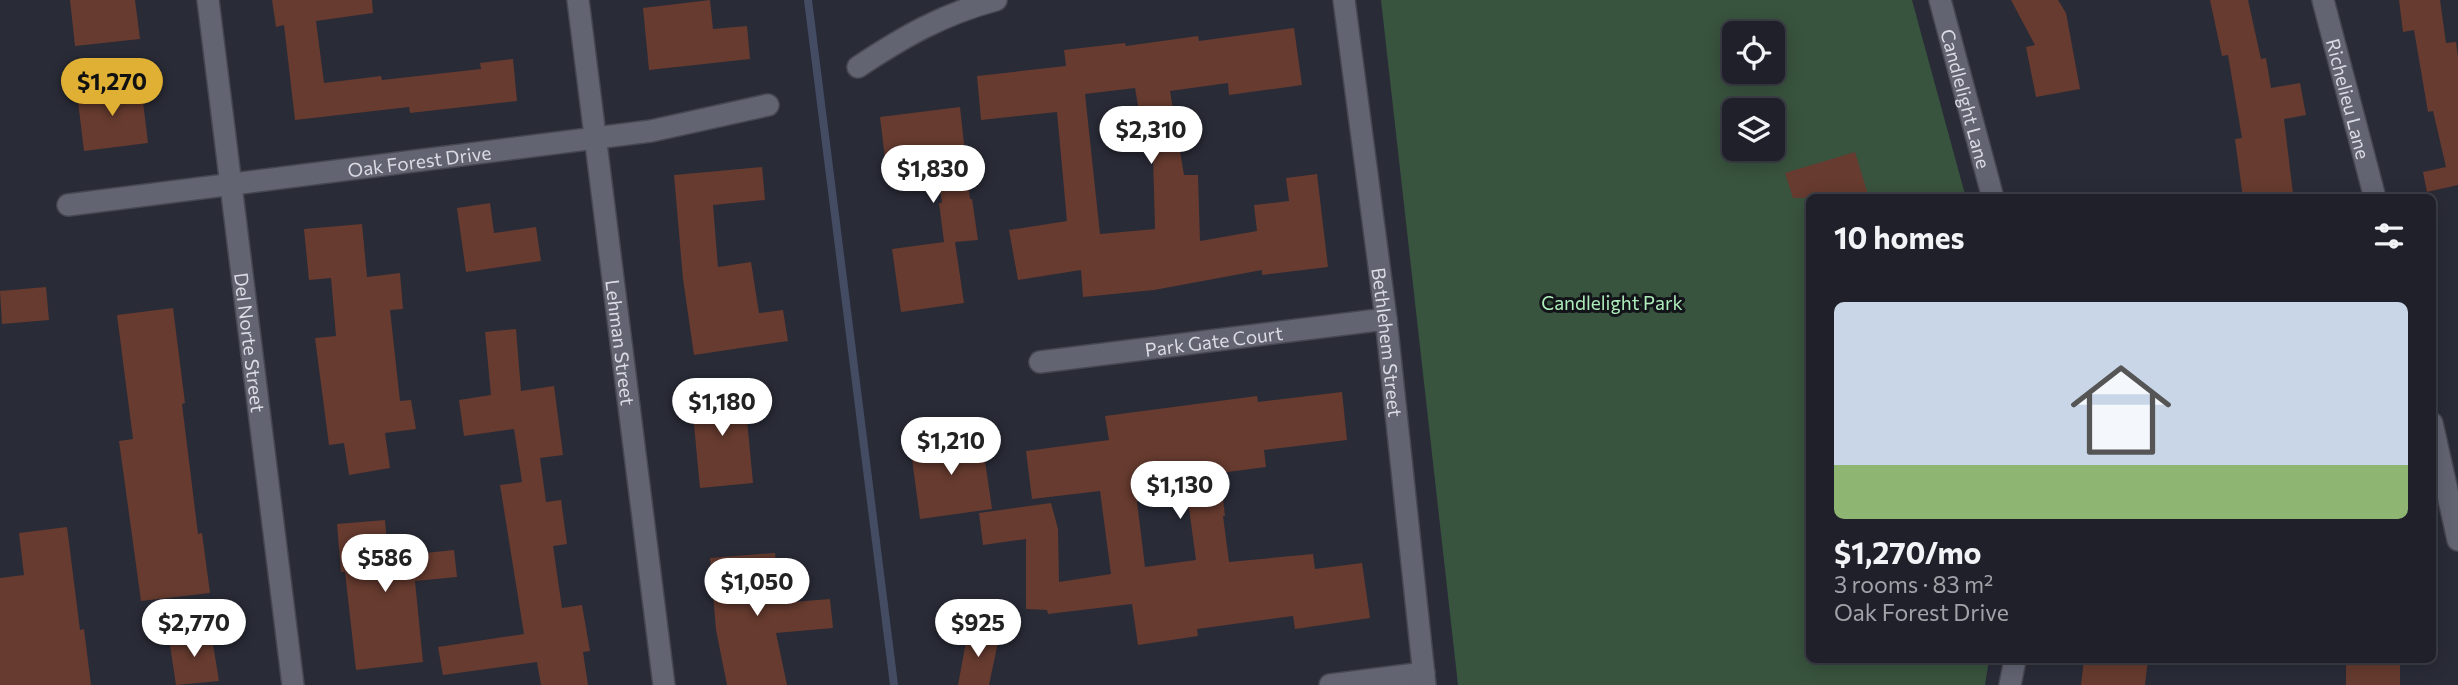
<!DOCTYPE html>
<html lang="en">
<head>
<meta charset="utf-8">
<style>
  body { margin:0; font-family:Commissioner,sans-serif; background:#272831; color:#f1f3f6; height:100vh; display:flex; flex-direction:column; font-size:26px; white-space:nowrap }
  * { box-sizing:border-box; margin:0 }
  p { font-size:23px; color:#a1a3a8 }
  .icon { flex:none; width:38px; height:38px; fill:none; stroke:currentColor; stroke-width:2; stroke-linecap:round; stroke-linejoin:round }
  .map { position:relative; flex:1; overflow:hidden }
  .sheet { position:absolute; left:1806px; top:194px; width:630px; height:469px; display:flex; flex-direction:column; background:#1f2029; border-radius:10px; box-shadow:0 4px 18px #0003,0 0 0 2px #3c3e46 }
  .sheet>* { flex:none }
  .fabs { position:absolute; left:1722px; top:21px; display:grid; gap:14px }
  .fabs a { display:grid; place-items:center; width:63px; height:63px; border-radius:10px; background:#1f2029; box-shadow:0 4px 18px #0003,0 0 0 2px #3c3e46; font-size:35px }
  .price { position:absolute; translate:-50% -60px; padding:0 16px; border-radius:24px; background:#fff; color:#222; font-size:23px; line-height:46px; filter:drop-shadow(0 2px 4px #0008) }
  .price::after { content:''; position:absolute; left:50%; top:42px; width:21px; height:16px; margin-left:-10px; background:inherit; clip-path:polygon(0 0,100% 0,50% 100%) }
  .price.current { background:#dfb034; color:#111 }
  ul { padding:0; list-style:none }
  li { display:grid; align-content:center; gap:14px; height:371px; padding:0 28px }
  li span { display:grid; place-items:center; height:217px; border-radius:10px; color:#555 }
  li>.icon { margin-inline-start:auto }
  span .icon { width:126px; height:126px; fill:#fffc; stroke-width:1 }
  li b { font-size:30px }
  h2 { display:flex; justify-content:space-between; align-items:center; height:84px; padding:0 28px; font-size:30px }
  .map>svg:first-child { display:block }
  .green { fill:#38533e; fill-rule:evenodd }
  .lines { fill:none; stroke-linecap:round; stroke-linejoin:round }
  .stream { stroke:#444c64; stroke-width:8 }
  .building { fill:#673b2f; fill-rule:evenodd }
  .minor-casing { stroke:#464751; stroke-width:24 }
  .minor { stroke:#626472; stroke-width:21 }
  .labels { text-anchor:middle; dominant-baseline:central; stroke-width:6; stroke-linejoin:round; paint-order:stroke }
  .street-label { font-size:19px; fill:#dadbe3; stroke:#131419 }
  .park-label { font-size:19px; fill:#adeebb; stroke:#131419 }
</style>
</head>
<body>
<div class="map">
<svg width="2458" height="685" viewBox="0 0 2458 685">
  <rect width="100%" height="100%" fill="#292b37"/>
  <path class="green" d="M 1381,0 L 1912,0 L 1966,198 L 1810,198 L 1810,660 L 1989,660 L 1985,685 L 1458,685 ZM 1734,33 L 1773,33 L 1773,72 L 1734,72 ZM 1734,110 L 1773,110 L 1773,149 L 1734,149 Z"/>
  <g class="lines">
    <path class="stream" d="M 808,0 L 894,685"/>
  </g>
  <path class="building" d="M 70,0 L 135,0 L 140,39 L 75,46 Z
    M 272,0 L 372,0 L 373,13 L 316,21 L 324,83 L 381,76 L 382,80 L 481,69 L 480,63 L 513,59 L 517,101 L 410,113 L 409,107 L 295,120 L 284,25 L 276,27 Z
    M 710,0 L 713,29 L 747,26 L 750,59 L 649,70 L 643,8 Z
    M 2011,0 L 2058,0 L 2066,13 L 2080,89 L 2036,97 L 2026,47 L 2035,45 Z
    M 2210,0 L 2248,0 L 2261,59 L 2266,58 L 2271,88 L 2300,83 L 2306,115 L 2284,119 L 2293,194 L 2243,198 L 2235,139 L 2242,138 L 2228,55 L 2222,56 Z
    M 2399,0 L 2440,0 L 2446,43 L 2456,42 L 2458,57 L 2458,185 L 2427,192 L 2423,172 L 2446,167 L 2433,111 L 2428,112 L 2414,30 L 2403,32 Z
    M 1294,28 L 1302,85 L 1229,95 L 1228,83 L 1170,91 L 1184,175 L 1198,175 L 1200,241 L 1257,231 L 1254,205 L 1289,201 L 1286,178 L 1317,174 L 1328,267 L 1262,275 L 1262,270 L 1154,290 L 1083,297 L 1081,270 L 1018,280 L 1009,230 L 1067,221 L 1057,112 L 981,120 L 977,76 L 1066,66 L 1064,50 L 1125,43 L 1126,46 L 1198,36 L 1199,41 ZM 1135,88 L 1147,157 L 1153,155 L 1155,229 L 1100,234 L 1085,94 Z
    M 141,85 L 148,143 L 84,151 L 77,93 Z
    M 960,107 L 970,199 L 972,199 L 978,240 L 955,242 L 964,303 L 901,312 L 892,249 L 944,242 L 939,203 L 942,203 L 936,161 L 886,167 L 880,117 Z
    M 1855,152 L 1869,198 L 1793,198 L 1785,173 Z
    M 762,167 L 765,200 L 713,205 L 718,267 L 751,262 L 759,313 L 783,310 L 788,341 L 694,355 L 683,279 L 674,175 Z
    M 490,203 L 494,233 L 536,227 L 541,261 L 466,272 L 457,208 Z
    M 362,224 L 367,277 L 400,273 L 403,309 L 390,310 L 400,401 L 411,400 L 416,429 L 385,433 L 390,468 L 349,475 L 344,443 L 329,445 L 315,338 L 336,336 L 331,278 L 309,280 L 304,229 Z
    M 46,287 L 49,320 L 2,324 L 0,291 Z
    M 173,308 L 185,403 L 182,404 L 198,534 L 202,533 L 210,593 L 141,601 L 119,441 L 133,439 L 117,315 Z
    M 516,329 L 521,391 L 554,386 L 563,455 L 540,458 L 546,502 L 561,500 L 567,544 L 553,546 L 562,608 L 582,605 L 590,651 L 583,652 L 588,685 L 541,685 L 537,662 L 443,675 L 438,647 L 524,634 L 500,485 L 522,482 L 514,429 L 464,436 L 459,400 L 491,395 L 485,332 Z
    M 744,388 L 753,483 L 700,488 L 691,393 Z
    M 1342,392 L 1347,440 L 1264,450 L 1266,467 L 1220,473 L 1225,516 L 1223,516 L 1229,562 L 1313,554 L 1315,569 L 1362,563 L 1370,618 L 1295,629 L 1293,616 L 1197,629 L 1198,636 L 1138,645 L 1132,604 L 1048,614 L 1047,610 L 1026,609 L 1026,539 L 983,545 L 979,513 L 1051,503 L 1058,529 L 1059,582 L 1111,574 L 1100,491 L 1032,499 L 1026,451 L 1109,440 L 1105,416 L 1257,396 L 1258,402 ZM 1185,479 L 1196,560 L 1145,567 L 1135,485 Z
    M 981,434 L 992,509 L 920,519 L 910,444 Z
    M 385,520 L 388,557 L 454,550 L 457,577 L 415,581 L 423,662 L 356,670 L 345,572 L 341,572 L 337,524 Z
    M 67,527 L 80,630 L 84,629 L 91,685 L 0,685 L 0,578 L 24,575 L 19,533 Z
    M 775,553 L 780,603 L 830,599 L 833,628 L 776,633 L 787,685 L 727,685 L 716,630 L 710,558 Z
    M 968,631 L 999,637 L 989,685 L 958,685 Z
    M 211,632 L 219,681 L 176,685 L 169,639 Z
    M 2084,660 L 2148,660 L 2145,685 L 2081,685 Z
    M 2346,660 L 2400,660 L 2400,685 L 2346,685 Z"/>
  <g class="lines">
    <defs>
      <g id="minor">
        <path id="s1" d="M 208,0 L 293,685"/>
        <path id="s2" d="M 578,0 L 664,685"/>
        <path id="s3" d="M 1344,0 L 1386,319 L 1425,685"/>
        <path id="s4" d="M 1940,0 L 1993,198"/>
        <path id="s5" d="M 2323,0 L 2375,198"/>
        <path d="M 858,67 C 903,37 943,14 996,0"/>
        <path id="s6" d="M 68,205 L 651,131 L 768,105"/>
        <path id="s7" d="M 1040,362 L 1386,319"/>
        <path d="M 2432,423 L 2458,540"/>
        <path d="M 1330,685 L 1424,673"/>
        <path d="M 2010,685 L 2015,660"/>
      </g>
    </defs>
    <use href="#minor" class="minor-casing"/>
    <use href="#minor" class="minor"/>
  </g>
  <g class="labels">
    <g class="street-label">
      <text stroke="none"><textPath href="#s4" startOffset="102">Candlelight Lane</textPath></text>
      <text stroke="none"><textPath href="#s5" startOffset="102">Richelieu Lane</textPath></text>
      <text stroke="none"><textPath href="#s6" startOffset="354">Oak Forest Drive</textPath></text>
      <text stroke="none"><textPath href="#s7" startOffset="175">Park Gate Court</textPath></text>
      <text stroke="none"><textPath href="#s1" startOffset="345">Del Norte Street</textPath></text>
      <text stroke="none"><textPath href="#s2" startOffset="345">Lehman Street</textPath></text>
      <text stroke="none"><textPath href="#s3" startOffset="345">Bethlehem Street</textPath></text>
    </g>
    <g class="park-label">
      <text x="1612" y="302">Candlelight Park</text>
    </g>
  </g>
</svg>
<div class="fabs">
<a><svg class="icon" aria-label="locate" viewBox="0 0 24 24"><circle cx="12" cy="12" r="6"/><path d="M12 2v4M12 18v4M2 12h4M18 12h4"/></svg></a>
<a><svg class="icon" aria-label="layers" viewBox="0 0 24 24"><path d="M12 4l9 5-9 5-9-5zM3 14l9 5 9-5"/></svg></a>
</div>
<b class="price current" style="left:112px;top:118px">$1,270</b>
<b class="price" style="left:1151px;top:166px">$2,310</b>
<b class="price" style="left:933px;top:205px">$1,830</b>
<b class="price" style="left:722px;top:438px">$1,180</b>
<b class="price" style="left:951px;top:477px">$1,210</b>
<b class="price" style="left:1180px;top:521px">$1,130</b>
<b class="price" style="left:385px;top:594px">$586</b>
<b class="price" style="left:757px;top:618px">$1,050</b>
<b class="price" style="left:194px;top:659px">$2,770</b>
<b class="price" style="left:978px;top:659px">$925</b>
<section class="sheet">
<h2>10 homes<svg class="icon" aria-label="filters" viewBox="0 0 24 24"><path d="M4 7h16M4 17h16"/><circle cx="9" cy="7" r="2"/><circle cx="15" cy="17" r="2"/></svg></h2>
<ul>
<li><span style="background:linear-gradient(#c9d6e8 75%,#8fb573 0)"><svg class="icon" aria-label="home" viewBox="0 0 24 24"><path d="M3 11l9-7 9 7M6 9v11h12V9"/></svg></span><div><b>$1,270/mo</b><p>3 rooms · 83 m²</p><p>Oak Forest Drive</p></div></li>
</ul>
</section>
</div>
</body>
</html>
